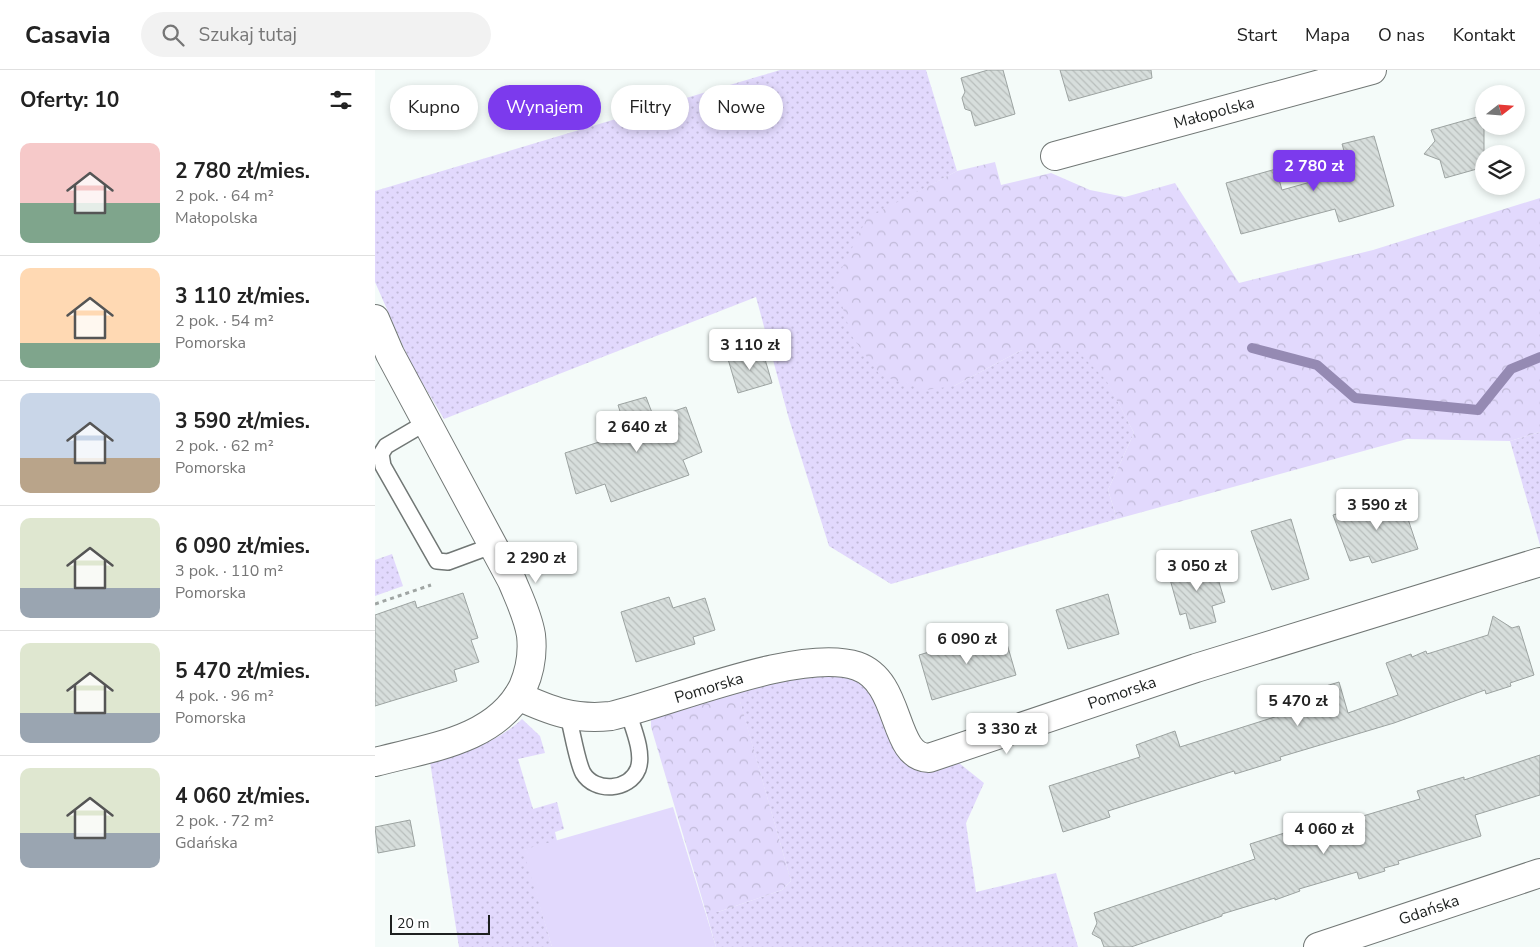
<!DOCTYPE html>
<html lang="pl">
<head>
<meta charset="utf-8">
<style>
  body { margin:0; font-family:"Nunito Sans",sans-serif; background:#f2f2f2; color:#222; height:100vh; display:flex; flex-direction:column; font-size:19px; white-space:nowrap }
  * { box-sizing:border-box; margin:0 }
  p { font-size:16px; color:#767676 }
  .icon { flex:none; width:28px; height:28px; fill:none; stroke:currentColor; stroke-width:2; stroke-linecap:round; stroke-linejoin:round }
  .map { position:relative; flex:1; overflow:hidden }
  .side { display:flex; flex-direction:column; background:#fff; width:375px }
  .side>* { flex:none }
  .hud { position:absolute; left:15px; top:15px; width:475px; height:45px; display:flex; gap:10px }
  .needle { width:32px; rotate:73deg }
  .buttons { position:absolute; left:1100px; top:15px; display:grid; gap:10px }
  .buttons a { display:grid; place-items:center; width:50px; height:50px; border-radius:50%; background:#fff; box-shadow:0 2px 8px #0003; font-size:25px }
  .scale { position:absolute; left:15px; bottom:12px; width:100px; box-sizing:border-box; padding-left:5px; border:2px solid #1d201f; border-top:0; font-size:14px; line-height:18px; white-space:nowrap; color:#1d201f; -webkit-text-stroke:4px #fff; paint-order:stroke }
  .price { position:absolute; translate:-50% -42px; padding:0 11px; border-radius:5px; background:#fff; color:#222; font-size:16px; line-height:32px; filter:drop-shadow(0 1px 2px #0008) }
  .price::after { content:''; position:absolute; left:50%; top:30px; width:15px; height:11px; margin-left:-8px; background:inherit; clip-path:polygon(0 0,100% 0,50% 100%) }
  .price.active { background:#7c3aed; color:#fff }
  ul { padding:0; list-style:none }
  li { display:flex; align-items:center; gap:15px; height:125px; padding:0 20px }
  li+li { border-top:1px solid #e0e0e0 }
  li span { display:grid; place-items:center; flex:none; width:140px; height:100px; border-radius:10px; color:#555 }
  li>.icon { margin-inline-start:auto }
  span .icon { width:60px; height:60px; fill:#fffc; stroke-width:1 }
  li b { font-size:21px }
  h2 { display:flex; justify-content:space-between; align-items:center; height:60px; padding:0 20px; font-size:21px }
  .pill { padding:0 18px; border-radius:22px; background:#fff; box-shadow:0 2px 8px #0003; font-size:18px; line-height:45px }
  .pill.active { background:#7c3aed; color:#fff }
  header { display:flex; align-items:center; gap:30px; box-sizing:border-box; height:70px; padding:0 25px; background:#fff; border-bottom:1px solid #e0e0e0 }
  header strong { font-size:24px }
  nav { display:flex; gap:28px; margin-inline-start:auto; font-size:18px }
  .search { width:350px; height:45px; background:#f2f2f2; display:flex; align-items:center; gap:12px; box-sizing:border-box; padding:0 18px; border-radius:28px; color:#767676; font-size:19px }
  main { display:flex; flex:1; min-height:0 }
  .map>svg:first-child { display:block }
  .grass { fill:url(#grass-dots) }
  .forest { fill:url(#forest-crowns) }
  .pitch { fill:#e2d9fd }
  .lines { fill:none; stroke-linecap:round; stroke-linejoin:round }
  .stream { stroke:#958ab3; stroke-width:10 }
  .building { fill:url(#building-back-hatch); stroke:#9ca3a1 }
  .lane-casing { stroke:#717775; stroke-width:18 }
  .street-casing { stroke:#717775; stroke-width:30 }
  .secondary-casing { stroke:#717775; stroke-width:30 }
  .path { stroke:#9fa5a3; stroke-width:3; stroke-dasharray:4 4; stroke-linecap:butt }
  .lane { stroke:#fff; stroke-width:15 }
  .street { stroke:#fff; stroke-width:28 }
  .secondary { stroke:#fff; stroke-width:28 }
  .labels { text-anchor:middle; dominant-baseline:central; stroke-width:4.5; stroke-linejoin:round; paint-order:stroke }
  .street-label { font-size:16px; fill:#1d201f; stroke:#fff }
</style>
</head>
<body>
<header>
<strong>Casavia</strong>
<div class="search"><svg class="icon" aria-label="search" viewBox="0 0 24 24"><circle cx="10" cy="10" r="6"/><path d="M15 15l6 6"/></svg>Szukaj tutaj</div>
<nav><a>Start</a><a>Mapa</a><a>O nas</a><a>Kontakt</a></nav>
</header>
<main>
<section class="side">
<h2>Oferty: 10<svg class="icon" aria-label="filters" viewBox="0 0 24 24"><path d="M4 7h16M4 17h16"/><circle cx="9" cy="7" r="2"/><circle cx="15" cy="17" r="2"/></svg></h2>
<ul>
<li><span style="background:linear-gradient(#f6c9c9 60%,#7fa58c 0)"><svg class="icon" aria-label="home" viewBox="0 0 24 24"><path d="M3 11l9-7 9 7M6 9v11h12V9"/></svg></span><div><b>2 780 zł/mies.</b><p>2 pok. · 64 m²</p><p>Małopolska</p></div></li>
<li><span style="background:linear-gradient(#ffd9b3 75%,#7fa58c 0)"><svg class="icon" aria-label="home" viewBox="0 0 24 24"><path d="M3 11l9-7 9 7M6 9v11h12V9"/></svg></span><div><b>3 110 zł/mies.</b><p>2 pok. · 54 m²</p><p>Pomorska</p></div></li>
<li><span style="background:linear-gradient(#c9d6e8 65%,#b9a48a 0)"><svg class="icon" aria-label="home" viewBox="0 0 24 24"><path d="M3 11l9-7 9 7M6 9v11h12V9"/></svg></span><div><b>3 590 zł/mies.</b><p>2 pok. · 62 m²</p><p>Pomorska</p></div></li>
<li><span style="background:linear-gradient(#dfe7d0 70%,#9aa5b1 0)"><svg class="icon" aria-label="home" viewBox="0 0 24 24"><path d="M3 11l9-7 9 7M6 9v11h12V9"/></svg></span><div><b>6 090 zł/mies.</b><p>3 pok. · 110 m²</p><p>Pomorska</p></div></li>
<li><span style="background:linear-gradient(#dfe7d0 70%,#9aa5b1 0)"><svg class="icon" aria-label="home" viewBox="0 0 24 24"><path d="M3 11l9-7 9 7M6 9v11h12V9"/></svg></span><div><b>5 470 zł/mies.</b><p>4 pok. · 96 m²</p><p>Pomorska</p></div></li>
<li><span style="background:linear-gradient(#dfe7d0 65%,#9aa5b1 0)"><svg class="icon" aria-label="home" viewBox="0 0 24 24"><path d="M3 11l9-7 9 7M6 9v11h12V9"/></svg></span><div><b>4 060 zł/mies.</b><p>2 pok. · 72 m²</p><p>Gdańska</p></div></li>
</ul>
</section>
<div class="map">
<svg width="1165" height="877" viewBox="0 0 1165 877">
  <defs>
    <pattern id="grass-dots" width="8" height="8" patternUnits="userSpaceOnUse" patternTransform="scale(1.25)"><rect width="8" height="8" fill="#e2d9fd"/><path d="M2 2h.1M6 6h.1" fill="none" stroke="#c1bad8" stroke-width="1.8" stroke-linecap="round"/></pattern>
    <pattern id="forest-crowns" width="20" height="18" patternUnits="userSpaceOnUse" patternTransform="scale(1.25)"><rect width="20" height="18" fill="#e2d9fd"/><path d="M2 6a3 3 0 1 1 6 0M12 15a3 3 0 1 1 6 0" fill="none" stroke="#c1bad8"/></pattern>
    <pattern id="building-back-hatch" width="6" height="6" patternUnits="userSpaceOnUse" patternTransform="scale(1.25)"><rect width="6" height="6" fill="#d7dedc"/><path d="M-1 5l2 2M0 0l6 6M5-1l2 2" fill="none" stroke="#b8bebc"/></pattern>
  </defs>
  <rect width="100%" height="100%" fill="#f4fbf9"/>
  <path class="grass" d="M 405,0 L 551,0 L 582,101 L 492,149 L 579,316 L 647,280 L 701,279 L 731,309 L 759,363 L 733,420 L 742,449 L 516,514 L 454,476 L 414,349 L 381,227 L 69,349 L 36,294 L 0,212 L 0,121 Z
    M 1165,362 L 1165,475 L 1135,371 Z
    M 17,484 L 28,516 L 0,526 L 0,490 Z
    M 462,602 L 497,617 L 524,677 L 579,689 L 609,713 L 591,753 L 601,822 L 681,803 L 703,877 L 341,877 L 331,842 L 343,842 L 407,820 L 416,811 L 365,632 L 353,622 L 393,611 Z
    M 147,649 L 165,666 L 170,683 L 143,689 L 158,739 L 182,732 L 189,759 L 180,762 L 182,771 L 149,780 L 177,877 L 84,877 L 55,692 C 88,682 121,674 147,649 Z"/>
  <path class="forest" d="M 620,92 L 626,115 L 676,103 L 715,120 L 750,127 L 800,113 L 864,213 L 998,180 L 1165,128 L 1165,362 L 1135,371 L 1032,369 L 742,449 L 733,420 L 759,363 L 731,310 L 701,280 L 647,280 L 579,316 L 550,320 L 505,305 L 476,265 L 460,212 L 492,148 L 582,101 Z
    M 353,622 L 365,631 L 416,811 L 407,820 L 343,842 L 331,842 L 276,657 L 276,646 Z"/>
  <path class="pitch" d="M 298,737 L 341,877 L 177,877 L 148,780 Z"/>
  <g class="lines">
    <path class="stream" d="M 877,278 L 942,295 L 980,328 L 1103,340 L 1136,299 L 1165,287"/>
  </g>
  <path class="building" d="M 613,0 L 628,0 L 640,44 L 600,56 L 596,41 L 590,39 L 587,28 L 590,22 L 586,8 Z
    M 685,0 L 776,0 L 777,8 L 694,31 Z
    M 1109,45 L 1109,97 L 1070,108 L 1065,90 L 1049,84 L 1060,71 L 1056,60 Z
    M 999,66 L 1019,136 L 964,152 L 960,139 L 866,164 L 851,113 L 901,99 L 907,120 L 975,101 L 967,74 Z
    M 387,279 L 397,313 L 363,323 L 353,289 Z
    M 271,327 L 279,348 L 311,337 L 327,382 L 308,390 L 314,405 L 236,432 L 230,414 L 201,424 L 190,383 L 252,363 L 243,335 Z
    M 1025,425 L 1043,479 L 997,493 L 994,486 L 975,491 L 958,445 Z
    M 916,449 L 934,509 L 897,520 L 876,461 Z
    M 837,489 L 850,532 L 837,536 L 841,552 L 815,559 L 811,543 L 805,545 L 793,502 Z
    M 88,523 L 103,568 L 96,570 L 104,592 L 79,600 L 82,611 L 0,636 L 0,545 L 40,531 L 42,538 Z
    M 733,524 L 744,564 L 693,579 L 681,540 Z
    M 294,527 L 298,538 L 330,528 L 340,560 L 318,567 L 320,574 L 261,592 L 246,542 Z
    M 1118,546 L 1137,558 L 1144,556 L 1159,605 L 1135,613 L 1136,616 L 1111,624 L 1110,620 L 1019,653 L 905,687 L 906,690 L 860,704 L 859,701 L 733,741 L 735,747 L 688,762 L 674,716 L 765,687 L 761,675 L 800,661 L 805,677 L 925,639 L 921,625 L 964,612 L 973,643 L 1023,625 L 1011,593 L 1036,584 L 1037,587 L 1051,581 L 1052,584 L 1113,565 Z
    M 628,560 L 641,605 L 557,630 L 544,585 Z
    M 1165,685 L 1165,725 L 1100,745 L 1106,766 L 1023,791 L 1024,794 L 1009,798 L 1010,801 L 984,809 L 982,802 L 924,819 L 925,821 L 900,830 L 900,828 L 847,844 L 847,846 L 756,877 L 729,877 L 726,869 L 717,864 L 722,853 L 719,843 L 880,789 L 875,774 L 922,759 L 924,765 L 1045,729 L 1042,721 L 1089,707 L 1089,710 Z
    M 35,750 L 40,776 L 3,783 L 0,757 Z"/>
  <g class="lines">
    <defs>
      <path id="lane" d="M 52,352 L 11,376 L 6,384 L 8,396 L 62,491 L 73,492 L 119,475
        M 193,646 C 197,660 202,692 208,703 C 220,723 254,721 263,699 C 269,683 258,658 253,642"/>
      <path id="street" d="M 680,86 L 997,0
        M 143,626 C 176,641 199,650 236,646 C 296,632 426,577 482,596 C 528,612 516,687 554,688 L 821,598 L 1165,492
        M 943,877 L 1165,803"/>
      <path id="secondary" d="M 0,249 L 15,284 L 137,511 C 144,528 153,546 156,565 C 158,583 155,601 148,617 C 121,671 52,678 0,692"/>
    </defs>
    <use href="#lane" class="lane-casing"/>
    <use href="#street" class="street-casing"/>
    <use href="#secondary" class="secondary-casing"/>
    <path class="path" d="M 0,534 L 56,515"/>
    <use href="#lane" class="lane"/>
    <use href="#street" class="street"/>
    <use href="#secondary" class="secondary"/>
  </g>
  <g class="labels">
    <g class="street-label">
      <text transform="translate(839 43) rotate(-15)">Małopolska</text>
      <text transform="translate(334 618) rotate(-17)">Pomorska</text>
      <text transform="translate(747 623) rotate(-19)">Pomorska</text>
      <text transform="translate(1054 840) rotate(-19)">Gdańska</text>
    </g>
  </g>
</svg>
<div class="buttons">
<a><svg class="needle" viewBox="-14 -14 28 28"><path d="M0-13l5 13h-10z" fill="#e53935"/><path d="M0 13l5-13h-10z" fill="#767676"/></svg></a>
<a><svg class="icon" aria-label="layers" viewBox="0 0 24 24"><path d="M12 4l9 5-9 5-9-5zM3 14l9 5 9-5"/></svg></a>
</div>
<div class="scale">20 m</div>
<b class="price active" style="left:939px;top:122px">2 780 zł</b>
<b class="price" style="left:375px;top:301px">3 110 zł</b>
<b class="price" style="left:262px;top:383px">2 640 zł</b>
<b class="price" style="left:1002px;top:461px">3 590 zł</b>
<b class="price" style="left:161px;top:514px">2 290 zł</b>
<b class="price" style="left:822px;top:522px">3 050 zł</b>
<b class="price" style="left:592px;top:595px">6 090 zł</b>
<b class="price" style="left:923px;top:657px">5 470 zł</b>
<b class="price" style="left:632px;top:685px">3 330 zł</b>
<b class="price" style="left:949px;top:785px">4 060 zł</b>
<div class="hud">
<a class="pill">Kupno</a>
<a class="pill active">Wynajem</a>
<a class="pill">Filtry</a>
<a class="pill">Nowe</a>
</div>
</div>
</main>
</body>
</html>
